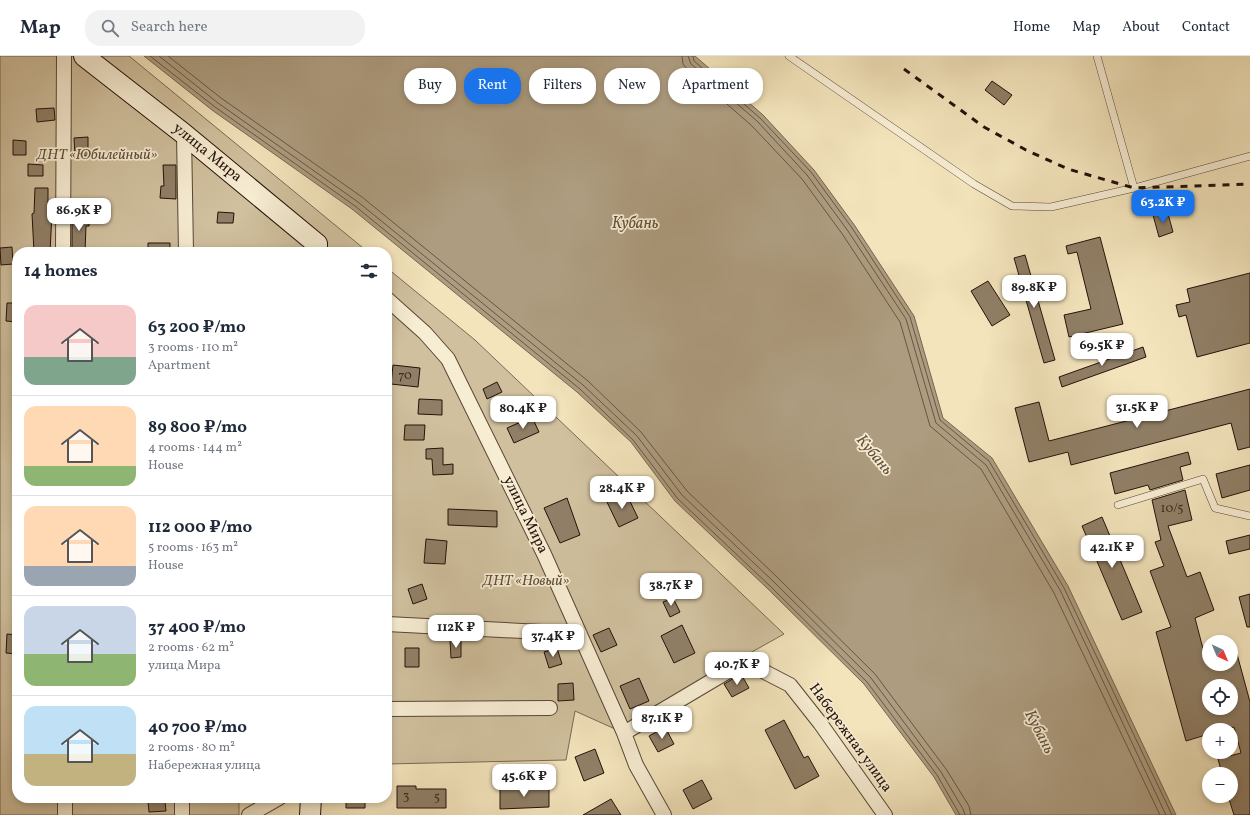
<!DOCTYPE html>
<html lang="en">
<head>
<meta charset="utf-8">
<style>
  body { margin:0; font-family:Vollkorn,serif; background:#f2f2f3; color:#1f2937; height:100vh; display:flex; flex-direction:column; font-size:15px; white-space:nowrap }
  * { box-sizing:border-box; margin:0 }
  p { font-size:13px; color:#747a83 }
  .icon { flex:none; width:22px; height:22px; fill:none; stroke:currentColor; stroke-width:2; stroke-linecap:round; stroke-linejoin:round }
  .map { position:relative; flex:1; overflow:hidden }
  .side { position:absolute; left:12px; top:191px; width:380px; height:556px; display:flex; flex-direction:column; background:#fff; border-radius:16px; box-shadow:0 2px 6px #0003 }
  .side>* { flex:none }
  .banner { position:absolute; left:404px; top:12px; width:380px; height:36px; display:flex; gap:8px }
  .needle { width:26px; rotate:136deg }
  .controls { position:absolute; left:1202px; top:579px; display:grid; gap:8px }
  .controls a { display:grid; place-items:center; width:36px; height:36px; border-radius:50%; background:#fff; box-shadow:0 2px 6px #0003; font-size:20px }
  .price { position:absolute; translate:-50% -34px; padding:0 9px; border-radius:8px; background:#fff; color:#222; font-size:13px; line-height:26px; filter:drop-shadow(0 1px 2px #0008) }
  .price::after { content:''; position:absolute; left:50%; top:24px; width:12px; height:9px; margin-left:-6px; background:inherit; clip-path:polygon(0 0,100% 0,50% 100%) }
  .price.selected { background:#1a73e8; color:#fff }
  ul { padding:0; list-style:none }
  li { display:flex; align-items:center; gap:12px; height:100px; padding:0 12px }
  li+li { border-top:1px solid #e0e1e3 }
  li span { display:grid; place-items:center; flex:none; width:112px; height:80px; border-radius:12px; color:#555 }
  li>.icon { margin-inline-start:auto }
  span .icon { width:48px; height:48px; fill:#fffc; stroke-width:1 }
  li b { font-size:17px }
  h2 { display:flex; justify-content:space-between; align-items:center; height:48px; padding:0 12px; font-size:17px }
  .tag { padding:0 14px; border-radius:16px; background:#fff; box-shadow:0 2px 6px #0003; font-size:14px; line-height:36px }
  .tag.selected { background:#1a73e8; color:#fff }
  header { display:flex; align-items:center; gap:24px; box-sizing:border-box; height:56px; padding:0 20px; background:#fff; border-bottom:1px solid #e0e1e3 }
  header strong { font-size:19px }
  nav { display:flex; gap:22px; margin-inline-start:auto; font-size:14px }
  .search { width:280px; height:36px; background:#f2f2f3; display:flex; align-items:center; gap:10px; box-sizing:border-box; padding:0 14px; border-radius:16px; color:#747a83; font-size:15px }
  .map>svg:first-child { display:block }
  .green { fill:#d0c09e; stroke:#7a6854 }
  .water { fill:#ad9c7f; stroke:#766450 }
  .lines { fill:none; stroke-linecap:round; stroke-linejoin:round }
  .shore { stroke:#685644; stroke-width:1 }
  .building { fill:#907f66; stroke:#241109; fill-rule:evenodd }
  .lane-casing { stroke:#584636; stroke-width:8 }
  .street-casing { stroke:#584636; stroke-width:16 }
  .secondary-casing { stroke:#241109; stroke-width:22 }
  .lane { stroke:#f7edd3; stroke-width:7 }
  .street { stroke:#f7edd3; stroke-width:14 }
  .secondary { stroke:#f7edd3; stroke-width:20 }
  .rail { stroke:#241109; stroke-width:3; stroke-dasharray:7 7; stroke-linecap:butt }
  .labels { text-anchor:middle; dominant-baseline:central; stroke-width:3.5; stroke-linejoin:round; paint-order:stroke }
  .number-label { font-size:13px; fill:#3f2c20 }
  .street-label { font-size:15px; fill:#241109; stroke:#f7edd3 }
  .park-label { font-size:15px; font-style:italic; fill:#604e3d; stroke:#f7edd3 }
  .water-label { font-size:16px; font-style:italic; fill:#62503e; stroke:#f7edd3 }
</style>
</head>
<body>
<header>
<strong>Map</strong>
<div class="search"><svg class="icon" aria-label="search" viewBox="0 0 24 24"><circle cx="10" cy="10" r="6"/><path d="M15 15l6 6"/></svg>Search here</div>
<nav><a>Home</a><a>Map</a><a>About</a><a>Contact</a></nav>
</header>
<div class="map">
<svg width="1250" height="759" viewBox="0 0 1250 759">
  <rect width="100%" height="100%" fill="#f3e4bc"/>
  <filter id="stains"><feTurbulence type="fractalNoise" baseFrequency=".005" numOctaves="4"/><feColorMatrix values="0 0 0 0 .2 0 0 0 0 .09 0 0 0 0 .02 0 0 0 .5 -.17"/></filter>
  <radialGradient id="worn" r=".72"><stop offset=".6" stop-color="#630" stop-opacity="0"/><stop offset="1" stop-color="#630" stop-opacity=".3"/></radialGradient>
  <path class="green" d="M 0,0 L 129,0 L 368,196 L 17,196 L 17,742 L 239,742 L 239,759 L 0,759 Z
    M 387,212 L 475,284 L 784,578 L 632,663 L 624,677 L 575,655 L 566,704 L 387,708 Z"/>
  <path class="water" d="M 144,0 L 695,0 L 763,59 L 814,114 L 855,170 L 914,260 L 943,362 L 992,402 L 1068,530 L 1176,759 L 956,759 L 934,721 L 864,628 L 768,533 L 675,445 L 631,386 L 577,336 L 352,153 L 212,54 Z"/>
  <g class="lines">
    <path class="shore" d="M 150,0 L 215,51 L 355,150 L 580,333 L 633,384 L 678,443 L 770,530 L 867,626 L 937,719 L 960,759
      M 159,0 L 218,47 L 358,146 L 583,329 L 637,380 L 682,439 L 774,526 L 871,622 L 941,716 L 963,753 L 965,759
      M 168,0 L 221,42 L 362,141 L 588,325 L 641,376 L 687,435 L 778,522 L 875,618 L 946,713 L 969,750 L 971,759
      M 682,0 L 683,8 L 687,13 L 752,70 L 802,123 L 843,179 L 900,266 L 930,370 L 981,413 L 1054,537 L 1160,759
      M 688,0 L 691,8 L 757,65 L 807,119 L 848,175 L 906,263 L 936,367 L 986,409 L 1060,534 L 1166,759
      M 693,0 L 694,5 L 760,62 L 811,116 L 852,172 L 910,261 L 940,364 L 989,405 L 1064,532 L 1172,759"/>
  </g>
  <path class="building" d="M 992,25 L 1012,39 L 1004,49 L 985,34 Z
    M 54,52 L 55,64 L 37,66 L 36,53 Z
    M 88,81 L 88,100 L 75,100 L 74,82 Z
    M 13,84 L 26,85 L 26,99 L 13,99 Z
    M 28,108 L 43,109 L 43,120 L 28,120 Z
    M 163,109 L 176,109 L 176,143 L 160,142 L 161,130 L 164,130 Z
    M 35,132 L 48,132 L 48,157 L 52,157 L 50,196 L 34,196 L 32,158 L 34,157 Z
    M 1167,154 L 1173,176 L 1159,181 L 1153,159 Z
    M 218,156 L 234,157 L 233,167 L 217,167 Z
    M 72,159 L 90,160 L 89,170 L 86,170 L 85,196 L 72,195 Z
    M 1100,181 L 1123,268 L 1069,281 L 1064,259 L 1091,253 L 1077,196 L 1068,198 L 1066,190 Z
    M 148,187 L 170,187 L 170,196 L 148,196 Z
    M 12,191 L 13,208 L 1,209 L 0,192 Z
    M 1025,199 L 1055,304 L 1044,307 L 1014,202 Z
    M 1250,217 L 1250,287 L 1197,301 L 1186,259 L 1179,261 L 1176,249 L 1190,246 L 1187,233 Z
    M 988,225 L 1010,259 L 992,270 L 971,235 Z
    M 7,247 L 17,247 L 17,266 L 6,265 Z
    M 1143,291 L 1146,301 L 1062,331 L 1059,321 Z
    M 393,309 L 420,312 L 418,331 L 391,328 Z
    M 497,326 L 502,336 L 487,343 L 483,333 Z
    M 1250,333 L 1250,391 L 1238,394 L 1231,367 L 1071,409 L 1068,396 L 1029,406 L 1015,352 L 1039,346 L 1049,385 Z
    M 419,343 L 442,344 L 442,359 L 418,358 Z
    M 532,361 L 539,376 L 514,387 L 507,372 Z
    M 405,369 L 425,369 L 424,384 L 404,384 Z
    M 443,392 L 443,409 L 453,408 L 453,418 L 433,419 L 432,403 L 426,403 L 426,393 Z
    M 1188,396 L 1191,408 L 1180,411 L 1183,424 L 1150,434 L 1148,429 L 1115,438 L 1110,417 Z
    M 1250,409 L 1250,434 L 1222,442 L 1216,418 Z
    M 1185,434 L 1192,464 L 1168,470 L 1187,521 L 1200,516 L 1214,554 L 1195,562 L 1207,608 L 1231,608 L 1231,587 L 1234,587 L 1250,646 L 1250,759 L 1234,759 L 1228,740 L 1231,740 L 1231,718 L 1222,718 L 1218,703 L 1241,697 L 1234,671 L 1223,674 L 1209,673 L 1209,678 L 1186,685 L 1156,576 L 1171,571 L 1150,515 L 1164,510 L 1155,486 L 1161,484 L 1152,444 ZM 1231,627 L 1231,652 L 1209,652 L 1209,630 L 1222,630 Z
    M 626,437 L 638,462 L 619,471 L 607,446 Z
    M 567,442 L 580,479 L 560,487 L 544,452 Z
    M 448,453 L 497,455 L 497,471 L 448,469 Z
    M 1102,461 L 1142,556 L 1122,564 L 1082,470 Z
    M 1250,479 L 1250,493 L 1229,498 L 1226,485 Z
    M 426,483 L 447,485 L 445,508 L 424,507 Z
    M 422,528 L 427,543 L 413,548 L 408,533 Z
    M 1250,538 L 1250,571 L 1247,571 L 1239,541 Z
    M 673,542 L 680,556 L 670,561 L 663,546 Z
    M 682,569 L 695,597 L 674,607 L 661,580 Z
    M 609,572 L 617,589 L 601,596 L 593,579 Z
    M 7,578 L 17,579 L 17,598 L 6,597 Z
    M 450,584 L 461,584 L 461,601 L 451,602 Z
    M 405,592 L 419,592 L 419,611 L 405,611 Z
    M 557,592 L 562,608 L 549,612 L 544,596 Z
    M 741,618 L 749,632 L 732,641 L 724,628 Z
    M 639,622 L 649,645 L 630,653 L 620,630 Z
    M 573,627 L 574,644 L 558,645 L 558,628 Z
    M 784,664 L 804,702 L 808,700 L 819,720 L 795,733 L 765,674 Z
    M 665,671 L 674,688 L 658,696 L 649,680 Z
    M 595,693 L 604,717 L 584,725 L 575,701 Z
    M 702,724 L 712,743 L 693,753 L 683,734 Z
    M 397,730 L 416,730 L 416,733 L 446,733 L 446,752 L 397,752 Z
    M 520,732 L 549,733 L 549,751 L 500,753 L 500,733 Z
    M 346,742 L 365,742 L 365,752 L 346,752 Z
    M 611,743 L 621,759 L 583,759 Z
    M 165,745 L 166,755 L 149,756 L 148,746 Z"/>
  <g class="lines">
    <defs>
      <path id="lane" d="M 789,0 L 974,128 L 1012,150 L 1051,151 L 1134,132 L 1250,100
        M 1097,0 L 1134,132
        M 1118,449 L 1203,423 L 1215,452 L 1250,460"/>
      <path id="street" d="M 184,78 L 186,196
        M 63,196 L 64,0
        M 387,243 L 425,277 L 448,303 L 544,498 L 624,677 L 636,709 L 664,759
        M 387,568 L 580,578
        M 387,653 L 550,652
        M 624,677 L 742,607 L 761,614 L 790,629 L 820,667 L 885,759
        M 65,742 L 65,759
        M 182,759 L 182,742
        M 249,759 L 279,742"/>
      <path id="secondary" d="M 84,0 L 184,78 L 317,188 L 317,196
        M 310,759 L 311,742"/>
    </defs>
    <use href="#lane" class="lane-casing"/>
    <use href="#street" class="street-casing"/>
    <use href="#secondary" class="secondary-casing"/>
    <use href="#lane" class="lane"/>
    <use href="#street" class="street"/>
    <use href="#secondary" class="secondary"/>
    <path class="rail" d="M 904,13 L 984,71 L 1026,94 L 1068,113 L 1134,132 L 1250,128"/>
  </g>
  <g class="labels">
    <g class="number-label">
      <text x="405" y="320">70</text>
      <text x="1172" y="453">10/5</text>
      <text x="406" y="741">3</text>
      <text x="437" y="742">5</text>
    </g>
    <g class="street-label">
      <text transform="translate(207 97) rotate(39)">улица Мира</text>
      <text transform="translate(525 459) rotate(64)">улица Мира</text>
      <text transform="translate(850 682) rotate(54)">Набережная улица</text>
    </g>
    <g class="park-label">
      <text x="97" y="99">ДНТ «Юбилейный»</text>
      <text x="526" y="525">ДНТ «Новый»</text>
    </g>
    <g class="water-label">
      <text x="635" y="168">Кубань</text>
      <text transform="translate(874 399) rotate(50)">Кубань</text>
      <text transform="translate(1039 676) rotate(63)">Кубань</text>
    </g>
  </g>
  <rect width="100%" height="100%" filter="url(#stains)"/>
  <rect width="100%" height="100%" fill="url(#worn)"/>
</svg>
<div class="controls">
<a><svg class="needle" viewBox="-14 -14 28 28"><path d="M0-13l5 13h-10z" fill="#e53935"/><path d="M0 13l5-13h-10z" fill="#747a83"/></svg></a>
<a><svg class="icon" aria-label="locate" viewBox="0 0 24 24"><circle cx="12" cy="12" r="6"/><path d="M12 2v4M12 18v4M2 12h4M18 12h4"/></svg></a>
<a>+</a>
<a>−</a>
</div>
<b class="price selected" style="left:1163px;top:168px">63.2K ₽</b>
<b class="price" style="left:79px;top:176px">86.9K ₽</b>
<b class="price" style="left:1034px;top:253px">89.8K ₽</b>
<b class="price" style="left:1102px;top:311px">69.5K ₽</b>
<b class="price" style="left:1137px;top:373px">31.5K ₽</b>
<b class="price" style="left:523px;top:374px">80.4K ₽</b>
<b class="price" style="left:622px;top:454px">28.4K ₽</b>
<b class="price" style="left:1112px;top:513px">42.1K ₽</b>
<b class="price" style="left:671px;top:551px">38.7K ₽</b>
<b class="price" style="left:456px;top:593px">112K ₽</b>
<b class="price" style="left:553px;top:602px">37.4K ₽</b>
<b class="price" style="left:737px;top:630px">40.7K ₽</b>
<b class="price" style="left:662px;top:684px">87.1K ₽</b>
<b class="price" style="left:524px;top:742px">45.6K ₽</b>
<div class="banner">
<a class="tag">Buy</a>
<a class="tag selected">Rent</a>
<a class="tag">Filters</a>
<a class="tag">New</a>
<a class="tag">Apartment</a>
</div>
<section class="side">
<h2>14 homes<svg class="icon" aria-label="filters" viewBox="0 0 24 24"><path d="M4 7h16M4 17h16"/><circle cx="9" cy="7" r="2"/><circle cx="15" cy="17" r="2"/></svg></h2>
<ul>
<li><span style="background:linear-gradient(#f6c9c9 65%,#7fa58c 0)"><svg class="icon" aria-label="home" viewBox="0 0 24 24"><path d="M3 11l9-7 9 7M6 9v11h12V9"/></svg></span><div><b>63 200 ₽/mo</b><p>3 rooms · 110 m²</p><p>Apartment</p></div></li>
<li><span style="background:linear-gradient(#ffd9b3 75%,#8fb573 0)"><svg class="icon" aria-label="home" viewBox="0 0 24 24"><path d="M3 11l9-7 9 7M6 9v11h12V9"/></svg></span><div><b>89 800 ₽/mo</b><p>4 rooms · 144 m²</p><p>House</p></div></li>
<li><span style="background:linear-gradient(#ffd9b3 75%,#9aa5b1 0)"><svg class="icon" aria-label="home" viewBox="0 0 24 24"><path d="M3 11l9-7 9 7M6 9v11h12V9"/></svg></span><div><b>112 000 ₽/mo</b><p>5 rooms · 163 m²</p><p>House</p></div></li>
<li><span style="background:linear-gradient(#c9d6e8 60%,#8fb573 0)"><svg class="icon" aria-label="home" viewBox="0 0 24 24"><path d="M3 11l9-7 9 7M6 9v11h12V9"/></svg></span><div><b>37 400 ₽/mo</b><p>2 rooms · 62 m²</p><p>улица Мира</p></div></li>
<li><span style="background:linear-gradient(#bfe0f5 60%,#c2b280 0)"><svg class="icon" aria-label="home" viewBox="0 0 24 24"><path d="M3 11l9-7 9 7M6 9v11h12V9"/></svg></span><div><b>40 700 ₽/mo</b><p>2 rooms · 80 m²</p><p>Набережная улица</p></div></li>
</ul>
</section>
</div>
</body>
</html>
